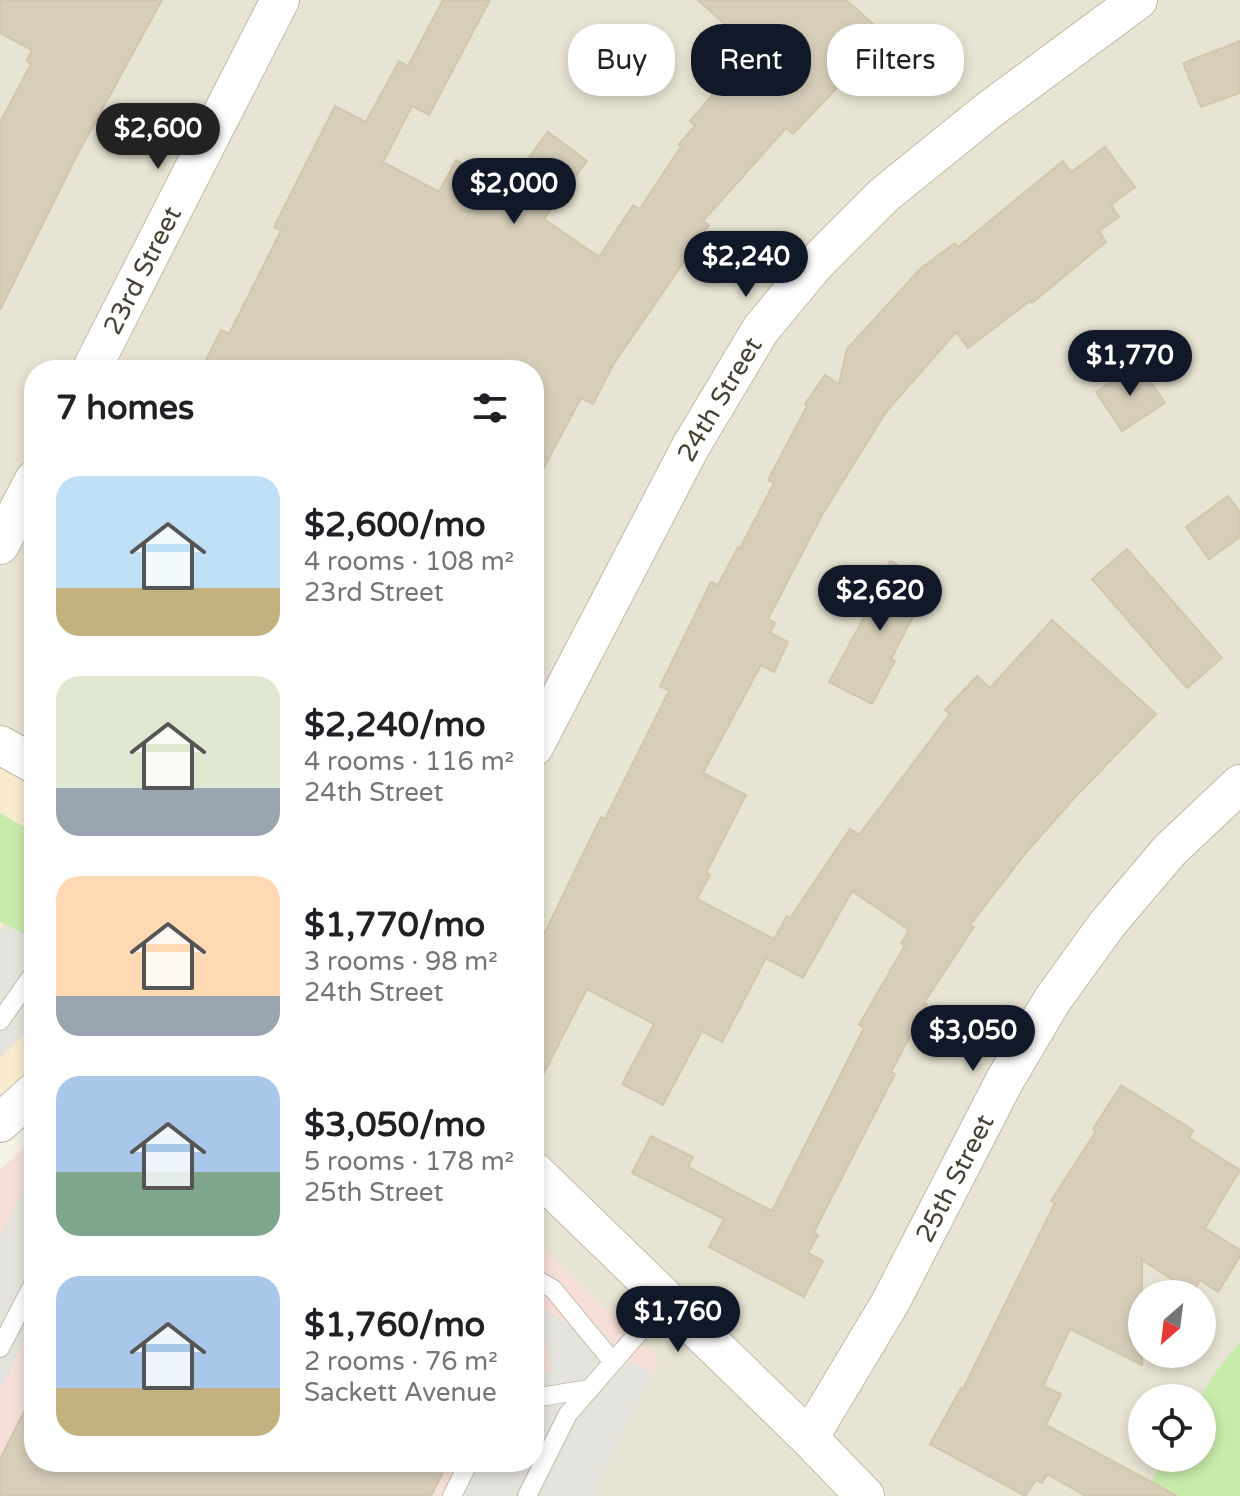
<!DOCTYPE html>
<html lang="en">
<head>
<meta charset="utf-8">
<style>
  body { margin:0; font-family:"Varela Round",sans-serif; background:#f2f2f2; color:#202124; height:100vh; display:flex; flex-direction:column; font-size:30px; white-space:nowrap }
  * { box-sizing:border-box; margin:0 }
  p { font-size:26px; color:#757577 }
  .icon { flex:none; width:44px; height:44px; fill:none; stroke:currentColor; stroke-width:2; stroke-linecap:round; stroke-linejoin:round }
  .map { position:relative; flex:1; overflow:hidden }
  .sheet { position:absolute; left:24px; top:360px; width:520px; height:1112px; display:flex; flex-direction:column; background:#fff; border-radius:32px; box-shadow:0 4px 12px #0003 }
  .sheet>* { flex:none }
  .top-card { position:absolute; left:568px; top:24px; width:552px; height:72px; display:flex; gap:16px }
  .needle { width:52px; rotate:208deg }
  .fabs { position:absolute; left:1128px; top:1280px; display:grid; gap:16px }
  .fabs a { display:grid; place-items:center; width:88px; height:88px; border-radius:50%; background:#fff; box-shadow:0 4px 12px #0003; font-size:40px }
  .price { position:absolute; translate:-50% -68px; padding:0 18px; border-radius:28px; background:#111827; color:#fff; font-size:26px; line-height:52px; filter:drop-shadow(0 2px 4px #0008) }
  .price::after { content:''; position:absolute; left:50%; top:48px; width:24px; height:18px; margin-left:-12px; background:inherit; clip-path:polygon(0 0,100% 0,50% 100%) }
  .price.on { background:#222; color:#fff }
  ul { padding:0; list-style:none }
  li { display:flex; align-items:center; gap:24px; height:200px; padding:0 32px }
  li span { display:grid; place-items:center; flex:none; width:224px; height:160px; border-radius:24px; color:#555 }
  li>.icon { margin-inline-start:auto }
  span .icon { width:96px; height:96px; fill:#fffc; stroke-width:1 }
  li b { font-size:34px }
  h2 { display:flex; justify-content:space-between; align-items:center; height:96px; padding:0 32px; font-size:34px }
  .pill { padding:0 28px; border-radius:32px; background:#fff; box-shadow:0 4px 12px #0003; font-size:28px; line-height:72px }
  .pill.on { background:#111827; color:#fff }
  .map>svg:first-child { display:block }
  .residential { fill:#e8e4d3; fill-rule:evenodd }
  .commercial { fill:#f8ebcf }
  .medical { fill:#f6dfd8 }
  .green { fill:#c8ebac }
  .parking { fill:#e5e3de }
  .building { fill:#d7ceba; stroke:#d2c7ad; stroke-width:2 }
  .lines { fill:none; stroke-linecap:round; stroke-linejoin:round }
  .service-casing { stroke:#c0baa8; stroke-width:20 }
  .minor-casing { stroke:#c0baa8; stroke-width:40 }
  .service { stroke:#fff; stroke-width:18 }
  .minor { stroke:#fff; stroke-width:38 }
  .labels { text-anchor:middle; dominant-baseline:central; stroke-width:6; stroke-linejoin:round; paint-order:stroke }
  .street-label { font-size:26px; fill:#474235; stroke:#fff }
</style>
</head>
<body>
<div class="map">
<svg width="1240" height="1496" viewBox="0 0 1240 1496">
  <rect width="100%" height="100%" fill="#f4f1e6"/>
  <path class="residential" d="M 0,0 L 1240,0 L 1240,1496 L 593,1496 L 659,1360 L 534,1240 L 534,370 L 34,370 L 34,764 L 0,745 ZM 1142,1294 L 1202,1294 L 1202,1354 L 1142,1354 ZM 1142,1398 L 1202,1398 L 1202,1458 L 1142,1458 Z"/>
  <path class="commercial" d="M 0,745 L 34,764 L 34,1092 L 0,1124 Z"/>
  <path class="medical" d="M 34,1138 L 34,1462 L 534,1462 L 534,1240 L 659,1360 L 593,1496 L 0,1496 L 0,1170 Z"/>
  <path class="green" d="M 0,813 L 34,833 L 34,940 L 0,922 Z
    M 1240,1342 L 1240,1496 L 1158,1496 L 1150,1484 L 1165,1458 L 1202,1458 L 1200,1398 L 1215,1373 Z"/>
  <path class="parking" d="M 5,924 L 34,940 L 34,1025 L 0,1057 L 0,931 Z
    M 30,1178 L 34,1180 L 34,1323 L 0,1389 L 0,1236 Z
    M 538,1306 L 652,1374 L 593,1496 L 443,1496 L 460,1462 L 534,1462 L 534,1386 L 551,1368 Z"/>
  <path class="building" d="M 0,0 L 162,0 L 76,157 L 0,310 L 0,122 L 31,64 L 27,60 L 32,50 L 0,33 Z
    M 443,0 L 490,0 L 429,115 L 412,106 L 383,162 L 439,192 L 456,160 L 507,187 L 548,132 L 587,161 L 544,219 L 599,257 L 633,205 L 640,209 L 681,146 L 679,144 L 695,126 L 690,121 L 752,49 L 698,0 L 846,0 L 888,37 L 849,80 L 846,78 L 793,134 L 786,128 L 703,221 L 709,225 L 613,365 L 593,404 L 581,398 L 534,486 L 534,370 L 201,370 L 221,330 L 229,334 L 281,231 L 274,227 L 335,106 L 366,122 L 399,61 L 408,66 Z
    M 1240,41 L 1240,93 L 1201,107 L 1183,63 Z
    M 1105,147 L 1135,187 L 1111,205 L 1119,217 L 1099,231 L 1106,242 L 1032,303 L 1030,301 L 968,348 L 956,332 L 886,412 L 822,515 L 768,619 L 775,623 L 770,633 L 788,642 L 774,672 L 761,665 L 703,773 L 746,795 L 706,873 L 710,875 L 697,899 L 774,939 L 787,916 L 790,918 L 850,829 L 859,835 L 950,714 L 945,710 L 977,676 L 990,688 L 1052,620 L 1156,714 L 1077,795 L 1024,855 L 970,925 L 974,927 L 924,1003 L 927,1004 L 891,1072 L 895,1074 L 814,1232 L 818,1235 L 808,1253 L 823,1261 L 804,1297 L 709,1247 L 724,1219 L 632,1173 L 651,1136 L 693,1157 L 688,1167 L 772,1211 L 864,1028 L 859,1025 L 905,945 L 901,943 L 909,930 L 852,891 L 803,978 L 766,958 L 722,1042 L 702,1031 L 663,1105 L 622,1084 L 654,1024 L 587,989 L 534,1092 L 534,955 L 601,817 L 605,819 L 669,691 L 660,686 L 711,582 L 718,585 L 738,547 L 740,548 L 774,483 L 768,480 L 807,406 L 805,404 L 825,375 L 839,384 L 847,349 L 921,268 L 955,243 L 958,247 L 1063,161 L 1071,172 Z
    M 1139,364 L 1165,403 L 1122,431 L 1096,392 Z
    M 1228,496 L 1240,512 L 1240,537 L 1209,559 L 1186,527 Z
    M 1127,549 L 1222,658 L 1187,688 L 1092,579 Z
    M 890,561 L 931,582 L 891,659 L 895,661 L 872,704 L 829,682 L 870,606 L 867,605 Z
    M 1121,1085 L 1193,1130 L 1189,1138 L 1240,1170 L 1205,1228 L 1240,1250 L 1240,1256 L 1218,1292 L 1200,1280 L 1192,1292 L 1142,1260 L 1142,1365 L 1070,1329 L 1043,1386 L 1061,1394 L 1046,1425 L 1177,1496 L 1086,1496 L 1047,1474 L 1042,1483 L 1036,1480 L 1025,1496 L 930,1444 L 961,1388 L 963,1389 L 1055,1203 L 1051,1201 L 1096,1131 L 1093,1129 Z
    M 34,1392 L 34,1462 L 448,1462 L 431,1496 L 0,1496 L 0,1459 Z"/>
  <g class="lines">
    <defs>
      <path id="service" d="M 0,1021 L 34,973
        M 534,1278 L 553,1289 L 613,1362
        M 0,1348 L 34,1283
        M 534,1398 L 589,1389
        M 452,1496 L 469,1462
        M 527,1496 L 568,1414 L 667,1300"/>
      <g id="minor">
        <path id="s1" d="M 91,370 L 280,0"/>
        <path d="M 0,545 L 34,480"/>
        <path d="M 0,745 L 34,764"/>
        <path id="s2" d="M 534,747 L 691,446 L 761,329 L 815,264 L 884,195 L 989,110 L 1138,0"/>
        <path d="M 0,1123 L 34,1092"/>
        <path d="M 534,1171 L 809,1438 L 865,1496"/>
        <path id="s3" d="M 809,1438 L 890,1303 L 1005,1080 L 1053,999 L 1108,923 L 1170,850 L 1240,784"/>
      </g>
    </defs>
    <use href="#service" class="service-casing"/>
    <use href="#minor" class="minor-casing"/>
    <use href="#service" class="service"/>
    <use href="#minor" class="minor"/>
  </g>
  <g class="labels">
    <g class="street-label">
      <text stroke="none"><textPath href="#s1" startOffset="112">23rd Street</textPath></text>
      <text stroke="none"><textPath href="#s2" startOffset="394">24th Street</textPath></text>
      <text stroke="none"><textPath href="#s3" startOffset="298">25th Street</textPath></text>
    </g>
  </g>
</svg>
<div class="fabs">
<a><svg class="needle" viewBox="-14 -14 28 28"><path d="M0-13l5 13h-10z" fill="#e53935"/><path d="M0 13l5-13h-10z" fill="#757577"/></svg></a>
<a><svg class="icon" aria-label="locate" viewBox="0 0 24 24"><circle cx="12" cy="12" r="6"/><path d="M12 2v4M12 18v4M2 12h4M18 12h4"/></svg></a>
</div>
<b class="price on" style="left:158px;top:171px">$2,600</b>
<b class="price" style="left:514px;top:226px">$2,000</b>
<b class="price" style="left:746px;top:299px">$2,240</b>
<b class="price" style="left:1130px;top:398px">$1,770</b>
<b class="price" style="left:880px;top:633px">$2,620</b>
<b class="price" style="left:973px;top:1073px">$3,050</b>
<b class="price" style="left:678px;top:1354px">$1,760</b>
<div class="top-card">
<a class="pill">Buy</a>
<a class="pill on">Rent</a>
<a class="pill">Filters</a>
</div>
<section class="sheet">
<h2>7 homes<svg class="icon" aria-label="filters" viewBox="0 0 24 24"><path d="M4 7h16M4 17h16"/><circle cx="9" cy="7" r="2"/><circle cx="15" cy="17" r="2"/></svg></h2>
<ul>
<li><span style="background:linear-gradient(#bfe0f5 70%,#c2b280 0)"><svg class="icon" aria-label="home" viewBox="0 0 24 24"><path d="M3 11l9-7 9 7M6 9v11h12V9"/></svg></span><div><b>$2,600/mo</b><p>4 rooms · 108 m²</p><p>23rd Street</p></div></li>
<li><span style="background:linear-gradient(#dfe7d0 70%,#9aa5b1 0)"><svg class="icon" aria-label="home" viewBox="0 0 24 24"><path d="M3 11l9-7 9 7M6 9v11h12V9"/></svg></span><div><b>$2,240/mo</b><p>4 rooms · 116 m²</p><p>24th Street</p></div></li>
<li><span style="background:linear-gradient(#ffd9b3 75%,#9aa5b1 0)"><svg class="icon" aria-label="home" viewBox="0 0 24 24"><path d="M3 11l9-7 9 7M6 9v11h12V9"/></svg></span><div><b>$1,770/mo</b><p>3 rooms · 98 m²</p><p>24th Street</p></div></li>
<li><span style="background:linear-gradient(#a9c7e8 60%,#7fa58c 0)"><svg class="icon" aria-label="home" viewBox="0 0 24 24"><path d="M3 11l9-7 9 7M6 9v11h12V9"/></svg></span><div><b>$3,050/mo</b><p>5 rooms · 178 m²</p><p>25th Street</p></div></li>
<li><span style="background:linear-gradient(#a9c7e8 70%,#c2b280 0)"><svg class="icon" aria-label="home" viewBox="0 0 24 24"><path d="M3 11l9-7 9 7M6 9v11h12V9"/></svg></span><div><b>$1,760/mo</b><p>2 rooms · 76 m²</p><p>Sackett Avenue</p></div></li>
</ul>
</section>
</div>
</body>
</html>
